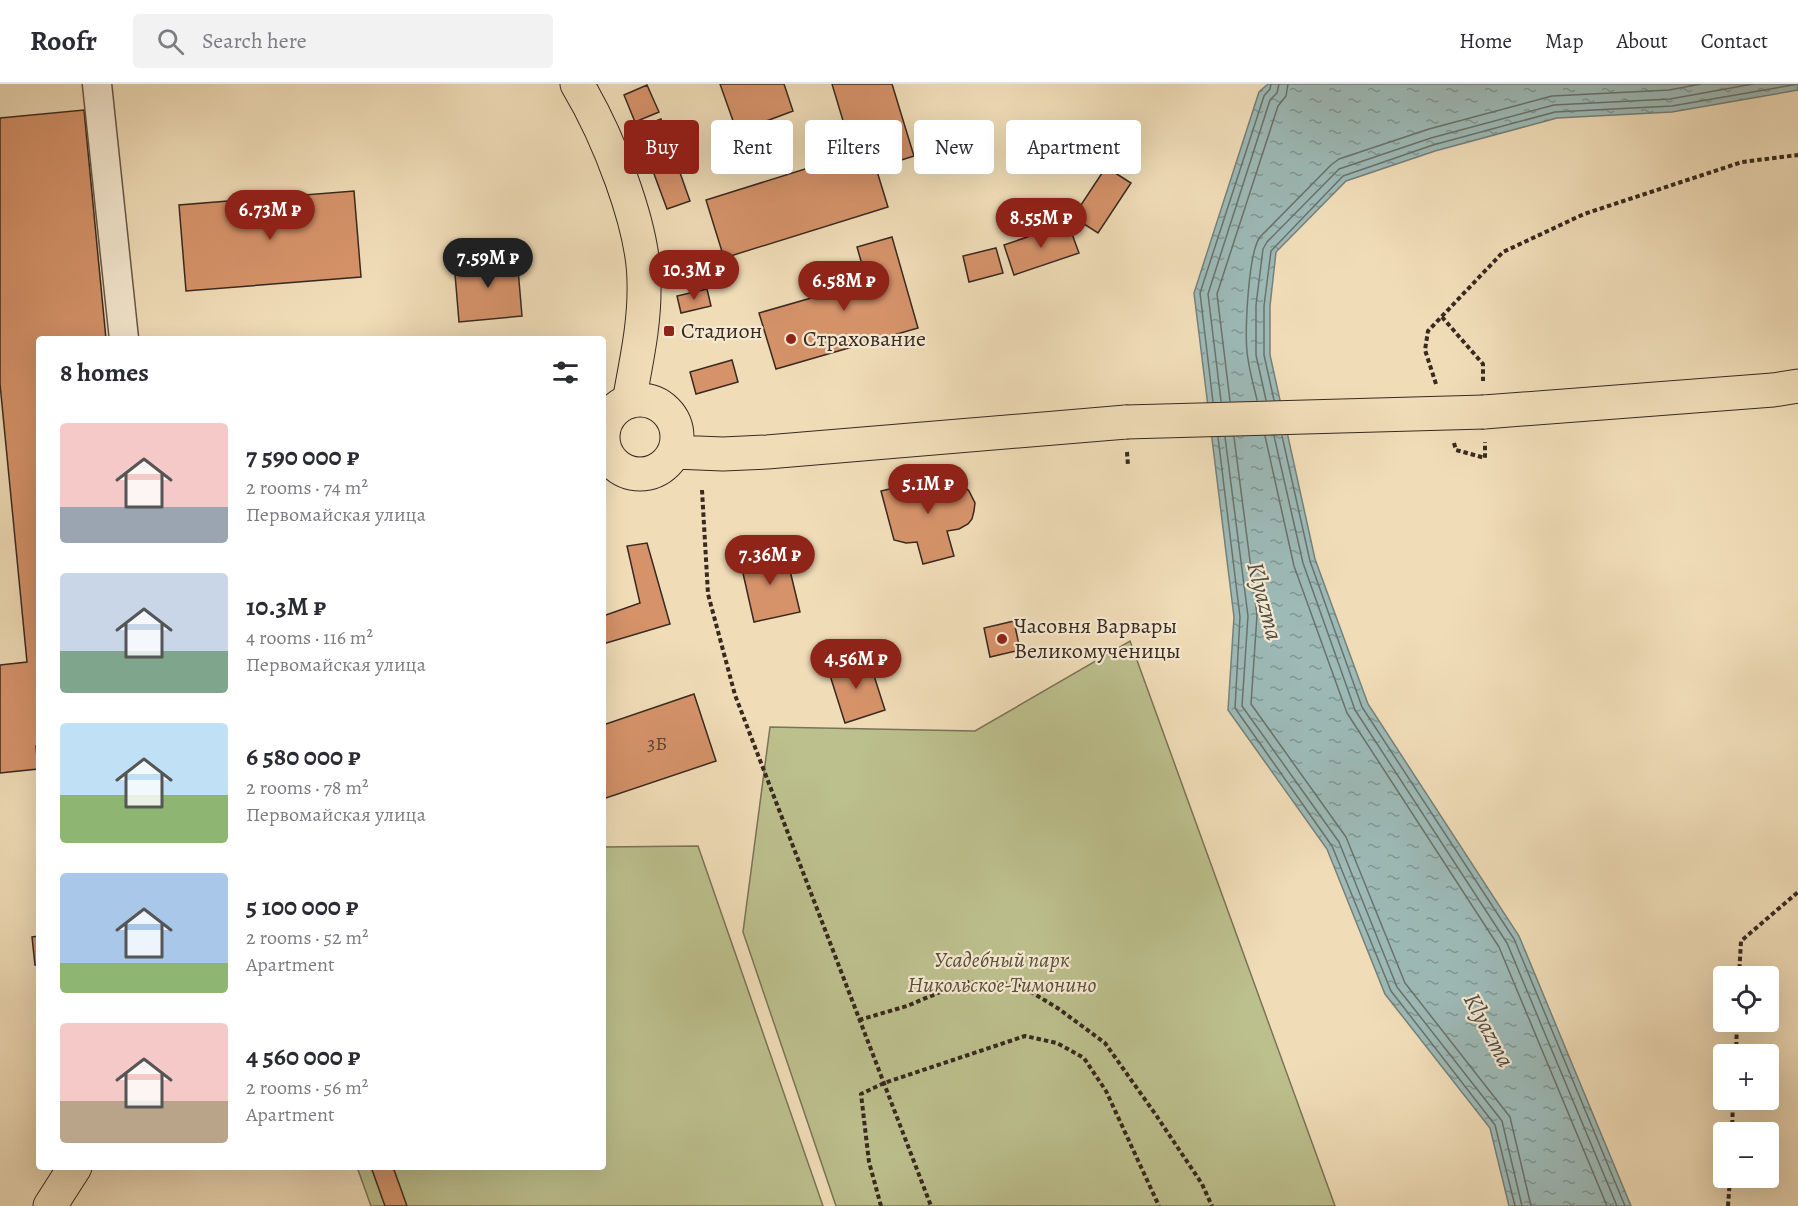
<!DOCTYPE html>
<html lang="en">
<head>
<meta charset="utf-8">
<style>
  body { margin:0; font-family:Alegreya,serif; background:#f2f2f3; color:#2b2b33; height:100vh; display:flex; flex-direction:column; font-size:22px; white-space:nowrap }
  * { box-sizing:border-box; margin:0 }
  p { font-size:20px; color:#7c7c81 }
  .icon { flex:none; width:33px; height:33px; fill:none; stroke:currentColor; stroke-width:2; stroke-linecap:round; stroke-linejoin:round }
  .map { position:relative; flex:1; overflow:hidden }
  .side { position:absolute; left:36px; top:252px; width:570px; height:834px; display:flex; flex-direction:column; background:#fff; border-radius:6px; box-shadow:0 6px 24px #0002 }
  .side>* { flex:none }
  .top-card { position:absolute; left:624px; top:36px; width:570px; height:54px; display:flex; gap:12px }
  .fabs { position:absolute; left:1713px; top:882px; display:grid; gap:12px }
  .fabs a { display:grid; place-items:center; width:66px; height:66px; border-radius:6px; background:#fff; box-shadow:0 6px 24px #0002; font-size:30px }
  .price { position:absolute; translate:-50% -51px; padding:0 14px; border-radius:21px; background:#8f2418; color:#fff; font-size:20px; line-height:39px; filter:drop-shadow(0 2px 3px #0008) }
  .price::after { content:''; position:absolute; left:50%; top:36px; width:18px; height:14px; margin-left:-9px; background:inherit; clip-path:polygon(0 0,100% 0,50% 100%) }
  .price.selected { background:#222; color:#fff }
  ul { padding:0; list-style:none }
  li { display:flex; align-items:center; gap:18px; height:150px; padding:0 24px }
  li span { display:grid; place-items:center; flex:none; width:168px; height:120px; border-radius:6px; color:#555 }
  li>.icon { margin-inline-start:auto }
  span .icon { width:72px; height:72px; fill:#fffc; stroke-width:1 }
  li b { font-size:26px }
  h2 { display:flex; justify-content:space-between; align-items:center; height:72px; padding:0 24px; font-size:26px }
  .chip { padding:0 21px; border-radius:6px; background:#fff; box-shadow:0 6px 24px #0002; font-size:21px; line-height:54px }
  .chip.selected { background:#8f2418; color:#fff }
  header { display:flex; align-items:center; gap:36px; box-sizing:border-box; height:84px; padding:0 30px; background:#fff; border-bottom:2px solid #e1e1e2 }
  header strong { font-size:28px }
  nav { display:flex; gap:33px; margin-inline-start:auto; font-size:21px }
  .search { width:420px; height:54px; background:#f2f2f3; display:flex; align-items:center; gap:15px; box-sizing:border-box; padding:0 21px; border-radius:6px; color:#7c7c81; font-size:22px }
  .map>svg:first-child { display:block }
  .park { fill:#bcc08d; stroke:#7a7457; stroke-width:1.5 }
  .water { fill:url(#water-ripples); stroke:#75807b; stroke-width:1.5 }
  .lines { fill:none; stroke-linecap:round; stroke-linejoin:round }
  .shore { stroke:#6a726c; stroke-width:1.5 }
  .building { fill:#d6936a; stroke:#382921; stroke-width:1.5 }
  .minor-casing { stroke:#665647; stroke-width:31 }
  .major-casing { stroke:#382921; stroke-width:35 }
  .path { stroke:#382921; stroke-width:4; stroke-dasharray:4.5 3; stroke-linecap:butt }
  .minor { stroke:#f5e9d1; stroke-width:28 }
  .major { stroke:#f0ddb8; stroke-width:33 }
  .major-bridge-casing { stroke:#382921; stroke-width:35; stroke-linecap:butt }
  .major-bridge { stroke:#f0ddb8; stroke-width:33 }
  .poi-dot { fill:#8f2418; stroke:#f5e9d1; stroke-width:2 }
  .labels { text-anchor:middle; dominant-baseline:central; stroke-width:4.5; stroke-linejoin:round; paint-order:stroke }
  .number-label { font-size:20px; fill:#604433 }
  .poi-label { font-size:22px; fill:#382921; stroke:#f5e9d1; text-anchor:start }
  .park-label { font-size:22px; font-style:italic; fill:#594f3c; stroke:#f5e9d1 }
  .water-label { font-size:24px; font-style:italic; fill:#514d46; stroke:#f5e9d1 }
</style>
</head>
<body>
<header>
<strong>Roofr</strong>
<div class="search"><svg class="icon" aria-label="search" viewBox="0 0 24 24"><circle cx="10" cy="10" r="6"/><path d="M15 15l6 6"/></svg>Search here</div>
<nav><a>Home</a><a>Map</a><a>About</a><a>Contact</a></nav>
</header>
<div class="map">
<svg width="1798" height="1122" viewBox="0 0 1798 1122">
  <defs>
    <pattern id="water-ripples" width="26" height="14" patternUnits="userSpaceOnUse" patternTransform="scale(1.5)"><rect width="26" height="14" fill="#9dbab7"/><path d="M2 4q2-2 4 0t4 0M15 11q2-2 4 0t4 0" fill="none" stroke="#819794"/></pattern>
  </defs>
  <rect width="100%" height="100%" fill="#f0ddb8"/>
  <filter id="stains"><feTurbulence type="fractalNoise" baseFrequency=".00333" numOctaves="4"/><feColorMatrix values="0 0 0 0 .2 0 0 0 0 .09 0 0 0 0 .02 0 0 0 .5 -.17"/></filter>
  <radialGradient id="worn" r=".72"><stop offset=".6" stop-color="#630" stop-opacity="0"/><stop offset="1" stop-color="#630" stop-opacity=".3"/></radialGradient>
  <path class="park" d="M 1130,557 L 1335,1122 L 836,1122 L 743,848 L 770,643 L 975,647 Z
    M 698,762 L 823,1122 L 371,1122 L 357,1083 L 603,1083 L 603,763 Z"/>
  <path class="water" d="M 1268,0 L 1798,0 L 1798,6 L 1672,28 L 1557,34 L 1435,67 L 1346,97 L 1276,168 L 1270,222 L 1270,271 L 1315,475 L 1368,620 L 1519,852 L 1631,1122 L 1509,1122 L 1490,1044 L 1385,910 L 1327,765 L 1228,626 L 1234,533 L 1194,209 L 1259,8 Z"/>
  <g class="lines">
    <path class="shore" d="M 1257,316 C 1254,303 1250,289 1248,275 C 1244,253 1248,169 1260,153 L 1331,81 L 1339,75 L 1429,45 L 1552,12 L 1669,6 L 1701,0
      M 1266,316 L 1256,271 L 1256,221 L 1263,165 L 1267,158 L 1339,85 L 1431,54 L 1554,21 L 1670,15 L 1753,0
      M 1274,316 L 1264,271 L 1264,222 L 1271,167 L 1343,92 L 1433,61 L 1555,28 L 1672,22 L 1798,0
      M 1221,317 L 1208,210 L 1270,16 L 1277,9 L 1279,0
      M 1230,317 L 1217,210 L 1278,22 L 1286,12 L 1288,0
      M 1213,318 L 1200,209 L 1264,12 L 1270,5 L 1271,0
      M 1265,352 L 1294,482 L 1347,629 L 1499,863 L 1607,1122
      M 1274,352 L 1303,479 L 1355,626 L 1507,859 L 1617,1122
      M 1282,352 L 1310,477 L 1362,623 L 1514,855 L 1625,1122
      M 1218,353 L 1240,533 L 1235,624 L 1332,762 L 1391,907 L 1495,1041 L 1515,1122
      M 1225,353 L 1248,532 L 1242,622 L 1339,758 L 1397,903 L 1502,1037 L 1522,1122
      M 1234,353 L 1257,531 L 1251,620 L 1346,753 L 1405,899 L 1510,1033 L 1531,1122"/>
  </g>
  <path class="building" d="M 720,0 L 784,0 L 793,27 L 737,48 Z
    M 832,0 L 892,0 L 914,72 L 876,84 L 888,123 L 724,174 L 706,116 L 853,70 Z
    M 647,1 L 659,28 L 635,38 L 624,11 Z
    M 84,26 L 106,255 L 39,255 L 39,662 L 36,662 L 38,685 L 0,689 L 0,581 L 27,578 L 0,300 L 0,34 Z
    M 661,35 L 690,117 L 667,125 L 637,44 Z
    M 1106,83 L 1131,99 L 1098,149 L 1073,133 Z
    M 354,107 L 361,193 L 186,207 L 179,121 Z
    M 1068,139 L 1079,169 L 1014,191 L 1004,161 Z
    M 892,153 L 918,244 L 776,285 L 759,229 L 867,198 L 857,163 Z
    M 996,164 L 1003,189 L 969,198 L 963,172 Z
    M 517,173 L 522,232 L 459,238 L 454,178 Z
    M 707,205 L 711,222 L 681,229 L 677,212 Z
    M 732,276 L 738,298 L 696,310 L 690,288 Z
    M 944,392 L 947,403 L 955,401 L 965,403 L 969,407 L 975,419 L 974,427 L 972,435 L 968,440 L 959,445 L 947,447 L 954,472 L 923,480 L 917,458 L 906,459 L 894,456 L 881,407 Z
    M 647,459 L 670,540 L 603,560 L 603,532 L 640,519 L 627,462 Z
    M 785,466 L 800,528 L 754,538 L 740,476 Z
    M 1014,537 L 1020,566 L 990,573 L 984,544 Z
    M 868,573 L 885,626 L 845,639 L 828,585 Z
    M 694,610 L 716,677 L 603,715 L 603,641 Z
    M 39,852 L 39,881 L 35,881 L 32,853 Z
    M 371,1083 L 393,1083 L 407,1122 L 385,1122 Z"/>
  <g class="lines">
    <defs>
      <path id="minor" d="M 97,0 L 124,255"/>
      <path id="major" d="M 577,0 C 607,50 644,141 644,199 C 645,240 636,278 629,318
        M603 353a37 37 0 1 1 74 0a37 37 0 1 1-74 0Z
        M 1484,328 L 1773,306 L 1798,302
        M 674,368 L 723,370 L 767,368 L 1126,338
        M 50,1122 L 75,1083"/>
    </defs>
    <use href="#minor" class="minor-casing"/>
    <use href="#major" class="major-casing"/>
    <path class="path" d="M 1442,233 L 1483,280 L 1483,297
      M 1436,300 L 1425,266 L 1428,247 L 1503,168 L 1584,130 L 1742,78 L 1798,71
      M 1454,359 L 1456,366 L 1485,374 L 1485,358
      M 1127,368 L 1128,382
      M 702,406 L 708,510 L 735,611 L 931,1122
      M 1739,892 L 1741,857 L 1798,808
      M 859,936 L 907,922 L 964,898 L 1018,900 L 1059,925 L 1105,959 L 1156,1031 L 1202,1100 L 1212,1122
      M 1736,970 L 1737,938
      M 1732,1048 L 1733,1016
      M 881,1122 L 869,1078 L 861,1010 L 884,999 L 1025,952 L 1057,959 L 1084,974 L 1106,1007 L 1159,1122
      M 1728,1122 L 1730,1094"/>
    <use href="#minor" class="minor"/>
    <use href="#major" class="major"/>
    <defs>
      <path id="major-bridge" d="M 1126,338 L 1484,328"/>
    </defs>
    <use href="#major-bridge" class="major-bridge-casing"/>
    <use href="#major-bridge" class="major-bridge"/>
  </g>
  <g class="poi-dot">
    <rect x="663" y="241" width="12" height="12" rx="3"/>
    <circle cx="791" cy="255" r="6"/>
    <circle cx="1002" cy="555" r="6"/>
  </g>
  <g class="labels">
    <g class="number-label">
      <text x="657" y="659">3Б</text>
    </g>
    <g class="poi-label">
      <text x="681" y="247">Стадион</text>
      <text x="803" y="255">Страхование</text>
      <text x="1014" y="542">Часовня Варвары<tspan x="1014" dy="25">Великомученицы</tspan></text>
    </g>
    <g class="park-label">
      <text x="1002" y="876">Усадебный парк<tspan x="1002" dy="25">Никольское-Тимонино</tspan></text>
    </g>
    <g class="water-label">
      <text transform="translate(1265 517) rotate(75)">Klyazma</text>
      <text transform="translate(1489 946) rotate(62)">Klyazma</text>
    </g>
  </g>
  <rect width="100%" height="100%" filter="url(#stains)"/>
  <rect width="100%" height="100%" fill="url(#worn)"/>
</svg>
<div class="fabs">
<a><svg class="icon" aria-label="locate" viewBox="0 0 24 24"><circle cx="12" cy="12" r="6"/><path d="M12 2v4M12 18v4M2 12h4M18 12h4"/></svg></a>
<a>+</a>
<a>−</a>
</div>
<b class="price" style="left:270px;top:157px">6.73M ₽</b>
<b class="price" style="left:1041px;top:165px">8.55M ₽</b>
<b class="price selected" style="left:488px;top:205px">7.59M ₽</b>
<b class="price" style="left:694px;top:217px">10.3M ₽</b>
<b class="price" style="left:844px;top:228px">6.58M ₽</b>
<b class="price" style="left:928px;top:431px">5.1M ₽</b>
<b class="price" style="left:770px;top:502px">7.36M ₽</b>
<b class="price" style="left:856px;top:606px">4.56M ₽</b>
<div class="top-card">
<a class="chip selected">Buy</a>
<a class="chip">Rent</a>
<a class="chip">Filters</a>
<a class="chip">New</a>
<a class="chip">Apartment</a>
</div>
<section class="side">
<h2>8 homes<svg class="icon" aria-label="filters" viewBox="0 0 24 24"><path d="M4 7h16M4 17h16"/><circle cx="9" cy="7" r="2"/><circle cx="15" cy="17" r="2"/></svg></h2>
<ul>
<li><span style="background:linear-gradient(#f6c9c9 70%,#9aa5b1 0)"><svg class="icon" aria-label="home" viewBox="0 0 24 24"><path d="M3 11l9-7 9 7M6 9v11h12V9"/></svg></span><div><b>7 590 000 ₽</b><p>2 rooms · 74 m²</p><p>Первомайская улица</p></div></li>
<li><span style="background:linear-gradient(#c9d6e8 65%,#7fa58c 0)"><svg class="icon" aria-label="home" viewBox="0 0 24 24"><path d="M3 11l9-7 9 7M6 9v11h12V9"/></svg></span><div><b>10.3M ₽</b><p>4 rooms · 116 m²</p><p>Первомайская улица</p></div></li>
<li><span style="background:linear-gradient(#bfe0f5 60%,#8fb573 0)"><svg class="icon" aria-label="home" viewBox="0 0 24 24"><path d="M3 11l9-7 9 7M6 9v11h12V9"/></svg></span><div><b>6 580 000 ₽</b><p>2 rooms · 78 m²</p><p>Первомайская улица</p></div></li>
<li><span style="background:linear-gradient(#a9c7e8 75%,#8fb573 0)"><svg class="icon" aria-label="home" viewBox="0 0 24 24"><path d="M3 11l9-7 9 7M6 9v11h12V9"/></svg></span><div><b>5 100 000 ₽</b><p>2 rooms · 52 m²</p><p>Apartment</p></div></li>
<li><span style="background:linear-gradient(#f6c9c9 65%,#b9a48a 0)"><svg class="icon" aria-label="home" viewBox="0 0 24 24"><path d="M3 11l9-7 9 7M6 9v11h12V9"/></svg></span><div><b>4 560 000 ₽</b><p>2 rooms · 56 m²</p><p>Apartment</p></div></li>
</ul>
</section>
</div>
</body>
</html>
